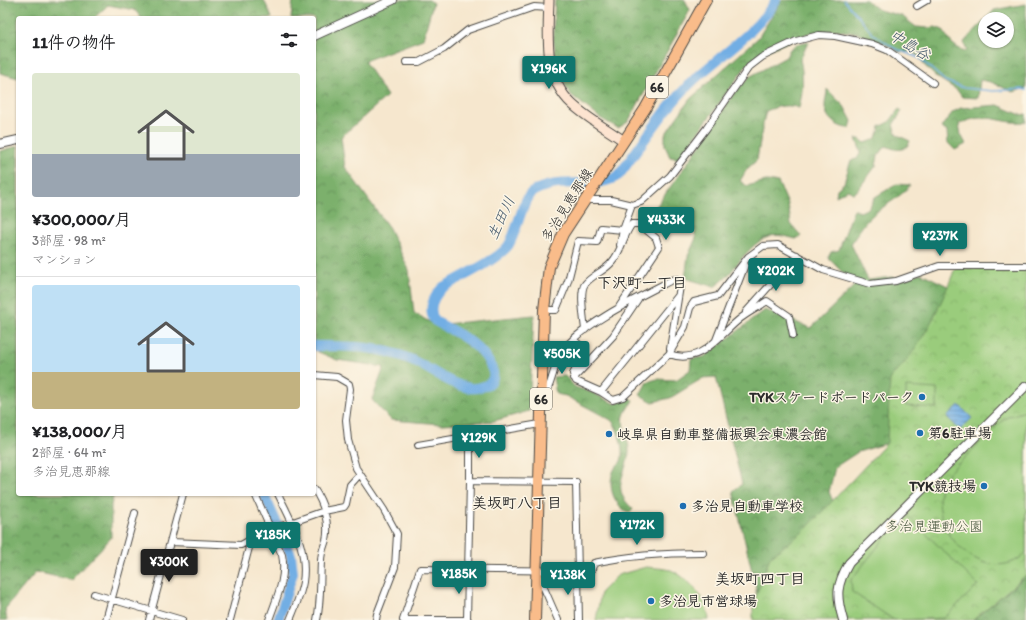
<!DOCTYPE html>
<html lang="ja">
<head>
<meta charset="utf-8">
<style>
  body { margin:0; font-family:Itim,"Klee One",sans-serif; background:#f2f2f2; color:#202124; height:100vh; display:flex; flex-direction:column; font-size:15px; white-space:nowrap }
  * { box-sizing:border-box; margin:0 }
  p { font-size:13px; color:#757577 }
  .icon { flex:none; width:22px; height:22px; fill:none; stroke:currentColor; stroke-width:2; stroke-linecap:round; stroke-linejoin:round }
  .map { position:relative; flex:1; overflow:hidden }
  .details { position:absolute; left:16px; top:16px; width:300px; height:480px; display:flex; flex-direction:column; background:#fff; border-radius:4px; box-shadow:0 1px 3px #0004 }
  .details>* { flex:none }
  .controls { position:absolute; left:978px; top:12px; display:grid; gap:8px }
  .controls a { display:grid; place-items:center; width:36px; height:36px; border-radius:50%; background:#fff; box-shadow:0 1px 3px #0004; font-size:20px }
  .price { position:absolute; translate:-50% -34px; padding:0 9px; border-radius:4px; background:#0f766e; color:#fff; font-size:13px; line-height:26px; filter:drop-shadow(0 1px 2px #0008) }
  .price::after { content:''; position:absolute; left:50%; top:24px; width:12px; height:9px; margin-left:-6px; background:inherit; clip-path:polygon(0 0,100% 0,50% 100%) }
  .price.current { background:#222; color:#fff }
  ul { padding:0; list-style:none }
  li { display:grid; align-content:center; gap:8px; height:212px; padding:0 16px }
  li+li { border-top:1px solid #e0e0e0 }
  li span { display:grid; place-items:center; height:124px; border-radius:4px; color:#555 }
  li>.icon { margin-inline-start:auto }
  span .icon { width:72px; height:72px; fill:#fffc; stroke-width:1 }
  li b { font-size:17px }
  h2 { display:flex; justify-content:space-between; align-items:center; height:48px; padding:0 16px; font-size:17px }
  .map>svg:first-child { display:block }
  .forest { fill:url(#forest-crowns); stroke:#536e4c }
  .park { fill:url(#park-crowns); stroke:#627c54 }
  .pitch { fill:#9acc7c; stroke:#627c54 }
  .water { fill:url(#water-rules); stroke:#4e6c88 }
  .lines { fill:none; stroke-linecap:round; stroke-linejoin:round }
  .stream { stroke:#72aee4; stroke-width:1.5 }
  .river { stroke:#72aee4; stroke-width:10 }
  .minor-casing { stroke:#494743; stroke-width:8 }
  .tertiary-casing { stroke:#494743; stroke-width:10 }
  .secondary-casing { stroke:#494743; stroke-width:11 }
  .primary-casing { stroke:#494743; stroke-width:12 }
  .minor { stroke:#fff; stroke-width:6 }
  .tertiary { stroke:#fff; stroke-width:8 }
  .secondary { stroke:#fde4d0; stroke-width:9 }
  .primary { stroke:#f9bc8a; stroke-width:10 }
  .poi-dot { fill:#1f6fb2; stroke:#fcf5e5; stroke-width:1.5 }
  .labels { text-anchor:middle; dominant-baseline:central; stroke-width:3; stroke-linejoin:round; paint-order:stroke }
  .shield { fill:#fcf5e5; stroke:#6a6863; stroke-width:1 }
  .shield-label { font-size:13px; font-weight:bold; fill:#2b2b2b }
  .street-label { font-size:14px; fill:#2b2b2b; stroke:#fcf5e5 }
  .poi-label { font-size:14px; font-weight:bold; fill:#2b2b2b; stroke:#fcf5e5; text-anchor:start }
  .park-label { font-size:14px; fill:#4c5b43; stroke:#fcf5e5 }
  .water-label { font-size:15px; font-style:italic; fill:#44596c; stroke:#fcf5e5 }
  .neighbourhood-label { font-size:15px; font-weight:bold; fill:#2b2b2b; stroke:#fcf5e5 }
</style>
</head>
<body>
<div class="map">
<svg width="1026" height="620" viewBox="0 0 1026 620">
  <defs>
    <pattern id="forest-crowns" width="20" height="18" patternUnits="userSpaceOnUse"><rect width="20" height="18" fill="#7bb06c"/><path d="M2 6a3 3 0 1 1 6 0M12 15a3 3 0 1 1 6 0" fill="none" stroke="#658f59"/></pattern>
    <pattern id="park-crowns" width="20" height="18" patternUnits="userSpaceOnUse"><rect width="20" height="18" fill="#9acc7c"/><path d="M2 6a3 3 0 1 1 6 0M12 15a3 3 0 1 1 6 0" fill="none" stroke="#85af6b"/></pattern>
    <pattern id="water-rules" width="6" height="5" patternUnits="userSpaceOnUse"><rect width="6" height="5" fill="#72aee4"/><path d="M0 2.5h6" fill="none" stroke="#5e8eb9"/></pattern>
  </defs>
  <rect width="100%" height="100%" fill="#fcf5e5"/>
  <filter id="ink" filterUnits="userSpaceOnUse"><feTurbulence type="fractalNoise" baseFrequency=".025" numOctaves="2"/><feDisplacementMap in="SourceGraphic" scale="8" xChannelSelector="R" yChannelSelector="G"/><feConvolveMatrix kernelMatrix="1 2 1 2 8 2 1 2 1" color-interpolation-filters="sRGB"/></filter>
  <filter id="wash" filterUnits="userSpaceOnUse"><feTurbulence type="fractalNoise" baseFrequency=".012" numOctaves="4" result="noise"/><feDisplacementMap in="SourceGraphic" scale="16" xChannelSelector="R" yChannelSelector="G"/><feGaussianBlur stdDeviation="0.9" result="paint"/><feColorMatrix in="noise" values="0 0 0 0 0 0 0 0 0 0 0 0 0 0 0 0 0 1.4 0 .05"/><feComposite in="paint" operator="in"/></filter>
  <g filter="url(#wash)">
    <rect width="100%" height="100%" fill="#f6e7ce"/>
    <path class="forest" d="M 0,0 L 264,0 L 272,18 L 141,18 L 135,10 L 108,5 L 94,18 L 18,18 L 18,78 L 0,73 Z
      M 293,0 L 429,0 L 433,3 L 423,39 L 364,61 L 387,96 L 341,137 L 345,167 L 389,228 L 409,270 L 414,313 L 435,325 L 534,315 L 529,411 L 494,421 L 442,424 L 391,420 L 372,400 L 384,367 L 337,360 L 314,350 L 314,18 L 291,18 Z
      M 555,0 L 685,0 L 690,10 L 628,122 L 618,128 L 600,118 L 570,94 L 557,68 L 553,35 Z
      M 782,0 L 866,0 L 879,10 L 902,16 L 916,27 L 928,28 L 935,27 L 943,30 C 948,40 956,50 967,51 L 964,42 L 985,20 L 985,41 L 1007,41 L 1007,19 L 986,19 L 994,10 L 1026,4 L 1026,88 L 1013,92 L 991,82 L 980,80 L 978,98 L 962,97 L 957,90 L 935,76 L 924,65 L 919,55 L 910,51 L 899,52 L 883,43 L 870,39 L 857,33 L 837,30 L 809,33 L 764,52 L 749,62 L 679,159 L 670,157 L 665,146 L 665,135 L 675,120 L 690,99 L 758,38 Z
      M 809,41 L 800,59 C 804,76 803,92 799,108 C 788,104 778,106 766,111 L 763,123 L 757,160 L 747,169 L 740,181 L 747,186 L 766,181 L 778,182 L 788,204 L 791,224 L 801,236 L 796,239 C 788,237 779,234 771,236 C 753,241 741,260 730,273 C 726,278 720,283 714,287 L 685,278 L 688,256 L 696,238 L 692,223 L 672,223 L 656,207 L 703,141 L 732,96 L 749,77 L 786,57 L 790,49 L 797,44 Z
      M 827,89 L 844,106 L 852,121 L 850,128 C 839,129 824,118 825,105 C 825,99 827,95 827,89 Z
      M 998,105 L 1021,115 L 1026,114 L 1026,122 C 1000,125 989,110 959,124 L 961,135 L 966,144 L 955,150 L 948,143 L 947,132 L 941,127 L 953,112 L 961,108 Z
      M 899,109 L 902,111 L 893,125 L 897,135 L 910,141 C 906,153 895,150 886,146 L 878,156 L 876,166 L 856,192 L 853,193 L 848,190 L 836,196 L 837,189 L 844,183 L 851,160 L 857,159 L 861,152 L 856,139 L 860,139 L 865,143 C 875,140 879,137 880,126 C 891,124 892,117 899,109 Z
      M 18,146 L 18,494 L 114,494 L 111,505 L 111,538 L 71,580 L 36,572 L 5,609 L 7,620 L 0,620 L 0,151 Z
      M 897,184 L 910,185 C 900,198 886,204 874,214 C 864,222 858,233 851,244 L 868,280 L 891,277 L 905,279 L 921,273 L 952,288 L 1019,301 L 890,378 L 888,443 L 858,452 L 835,467 L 829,492 L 838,513 L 757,616 L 756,588 L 733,491 L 742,484 L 716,377 L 703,378 L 670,398 L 653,402 L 640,395 L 647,382 L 657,379 L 676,380 L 690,370 L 691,359 L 704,357 L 765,310 L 811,328 L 855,285 L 828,258 L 831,252 L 839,250 L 854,209 L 860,212 L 869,208 L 875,197 Z
      M 565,376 L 575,387 L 593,393 L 615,404 L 631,398 L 633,400 C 631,405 627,408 625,413 C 619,425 630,440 629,452 C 627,474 609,488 633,509 L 630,513 C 613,506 606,484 615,468 C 617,465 620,463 621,461 C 625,451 618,426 611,420 L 566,396 L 556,394 L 553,377 Z
      M 1026,575 L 1026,620 L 973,620 L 1020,581 Z"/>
    <path class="park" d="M 955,268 L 1026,269 L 1026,575 L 973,620 L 753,620 L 753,604 L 770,557 L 804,531 L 887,443 L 890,378 C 920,350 941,306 955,268 Z"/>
    <path class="pitch" d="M 906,387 L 937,389 L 937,408 L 906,406 Z
      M 1026,411 L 1026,553 C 987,591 921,529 944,479 C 946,474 954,468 958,464 C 972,450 986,437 1000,423 L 1009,416 Z
      M 905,513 L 978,585 L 944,618 L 894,620 L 852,592 L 851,580 Z
      M 646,567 C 654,568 664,568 671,570 C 690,579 707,599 709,620 L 596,620 L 601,592 L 618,575 Z"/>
    <path class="water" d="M 959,405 L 972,418 L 960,430 L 947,417 Z"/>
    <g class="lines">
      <path class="stream" d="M 844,0 L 873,34 L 894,48 L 919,58 L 945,81 L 964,88 L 993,91 L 1023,89 L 1026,90"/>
      <path class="river" d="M 314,346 C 348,346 381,346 412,360 C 431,369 448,384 470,388 C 475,389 485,387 490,383 C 494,379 494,373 492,369 C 483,344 456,333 435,321 C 427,309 434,296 443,287 C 461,277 496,261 508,246 C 516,235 523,199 531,193 C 558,174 596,192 619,175 C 643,143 666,106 695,79 C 723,53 756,33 776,0
        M 264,494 L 291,555 L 293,573 L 278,620"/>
    </g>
  </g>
  <g filter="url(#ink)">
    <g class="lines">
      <defs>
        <path id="minor" d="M 917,6 L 927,0
          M 406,62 L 419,62 L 444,49 L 468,30 L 534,7 L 549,8
          M 585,200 L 611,200 L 632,205 L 641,202 L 670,176 L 706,129 L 749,67 L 762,57 L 796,41 L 819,35 L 835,36 L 872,44 L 887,50 L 933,83
          M 620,245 L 623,230 L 632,205
          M 544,310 L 556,310 L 568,281 L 578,241 L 597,242 L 601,228 L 623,230
          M 746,312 L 797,255
          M 585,330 C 584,319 579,291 585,284 C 592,275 605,271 612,262 C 622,251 623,235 632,224 L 639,224 L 656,238 L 659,247 L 619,307
          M 574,340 L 585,350 L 573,374 L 576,381 L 601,392 L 613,400 L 623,397 L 669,354 L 685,327 L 690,308 L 694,302 L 718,296 L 748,257 L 763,246 L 778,245 L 823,270 L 870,284 L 896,281 L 939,266 L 1026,266
          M 716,340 L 745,265
          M 669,354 C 701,366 719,335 741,318 C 749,312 759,307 767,301 L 789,316 L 793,335
          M 314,375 L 337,377 L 349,384 L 350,389 L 346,420 L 348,440 L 356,468 L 384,510 L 397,534 L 395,567 L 377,614 L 376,620
          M 574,378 L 613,336 L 638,299
          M 601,392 L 678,296
          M 542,399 C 553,386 552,367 562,352 C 578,326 643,295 672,280 L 677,279 L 680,286 L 670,349
          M 418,445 L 540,424
          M 470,481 L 470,437
          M 314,489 C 323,502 330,523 326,540 C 324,547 321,552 321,561 C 320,580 321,601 317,620
          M 255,494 L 282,555 C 287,578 276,599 269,620
          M 278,494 C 292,522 308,549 303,582 C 301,594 295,608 290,620
          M 171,542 L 241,545 L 262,533 L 324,511 L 344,507 L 346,504 L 350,485 L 359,475
          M 537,572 L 558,620
          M 94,594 L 182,620
          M 106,620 L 135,513
          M 149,620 L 183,494
          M 230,620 L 251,540
          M 403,620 L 420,569 L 576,571 L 590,574 L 594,563 C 631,555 666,553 703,553
          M 403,620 L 468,620
          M 467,620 L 470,481 L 576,482 L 579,620"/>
        <path id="tertiary" d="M 314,36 L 393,0
          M 0,144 L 18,140
          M 843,620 C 836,596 836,585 849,563 L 1026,386"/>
        <path id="secondary" d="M 549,0 C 548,35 543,77 572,104 C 587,118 607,129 624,141"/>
        <path id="primary" d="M 535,620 L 544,310 L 549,267 L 563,234 L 645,109 L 706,0"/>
      </defs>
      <use href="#minor" class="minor-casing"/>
      <use href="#tertiary" class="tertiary-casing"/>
      <use href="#secondary" class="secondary-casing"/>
      <use href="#primary" class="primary-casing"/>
      <use href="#minor" class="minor"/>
      <use href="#tertiary" class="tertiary"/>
      <use href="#secondary" class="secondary"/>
      <use href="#primary" class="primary"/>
    </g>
  </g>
  <g class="poi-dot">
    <circle cx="922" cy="397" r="4"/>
    <circle cx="920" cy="433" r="4"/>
    <circle cx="609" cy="434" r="4"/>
    <circle cx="984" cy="486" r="4"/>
    <circle cx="683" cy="506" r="4"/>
    <circle cx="651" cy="601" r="4"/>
  </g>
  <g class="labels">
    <g class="shield">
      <rect x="646" y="76" width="22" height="22" rx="3"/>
      <rect x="530" y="388" width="22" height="22" rx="3"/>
    </g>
    <g class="shield-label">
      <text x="657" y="87">66</text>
      <text x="541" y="399">66</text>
    </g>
    <g class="street-label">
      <text transform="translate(567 205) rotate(-58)">多治見恵那線</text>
    </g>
    <g class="poi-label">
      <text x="914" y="397" text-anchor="end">TYKスケードボードパーク</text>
      <text x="928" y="433">第6駐車場</text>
      <text x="617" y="434">岐阜県自動車整備振興会東濃会館</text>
      <text x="976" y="486" text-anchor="end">TYK競技場</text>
      <text x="691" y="506">多治見自動車学校</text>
      <text x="659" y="601">多治見市営球場</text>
    </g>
    <g class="park-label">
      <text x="934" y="526">多治見運動公園</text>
    </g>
    <g class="water-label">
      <text transform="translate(910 45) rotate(31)">中島谷</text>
      <text transform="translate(501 218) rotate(-65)">生田川</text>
    </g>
    <g class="neighbourhood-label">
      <text x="642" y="283">下沢町一丁目</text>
      <text x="517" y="503">美坂町八丁目</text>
      <text x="760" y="579">美坂町四丁目</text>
    </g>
  </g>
</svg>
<div class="controls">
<a><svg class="icon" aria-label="layers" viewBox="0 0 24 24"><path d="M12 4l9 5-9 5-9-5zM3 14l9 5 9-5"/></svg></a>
</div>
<b class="price" style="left:549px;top:90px">¥196K</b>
<b class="price" style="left:666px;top:241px">¥433K</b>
<b class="price" style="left:940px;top:257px">¥237K</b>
<b class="price" style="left:776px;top:292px">¥202K</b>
<b class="price" style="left:562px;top:375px">¥505K</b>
<b class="price" style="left:479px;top:459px">¥129K</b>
<b class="price" style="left:637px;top:546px">¥172K</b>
<b class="price" style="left:273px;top:556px">¥185K</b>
<b class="price current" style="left:169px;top:583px">¥300K</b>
<b class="price" style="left:459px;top:595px">¥185K</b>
<b class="price" style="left:568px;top:596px">¥138K</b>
<section class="details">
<h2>11件の物件<svg class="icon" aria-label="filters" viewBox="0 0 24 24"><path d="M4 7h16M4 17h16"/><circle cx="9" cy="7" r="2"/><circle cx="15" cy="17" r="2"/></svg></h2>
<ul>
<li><span style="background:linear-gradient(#dfe7d0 65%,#9aa5b1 0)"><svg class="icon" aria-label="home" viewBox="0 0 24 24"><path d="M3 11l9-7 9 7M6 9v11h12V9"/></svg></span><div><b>¥300,000/月</b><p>3部屋 · 98 m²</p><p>マンション</p></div></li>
<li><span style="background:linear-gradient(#bfe0f5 70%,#c2b280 0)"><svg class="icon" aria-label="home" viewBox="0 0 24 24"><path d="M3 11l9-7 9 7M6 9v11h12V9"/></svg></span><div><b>¥138,000/月</b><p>2部屋 · 64 m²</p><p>多治見恵那線</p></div></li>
</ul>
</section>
</div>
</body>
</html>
